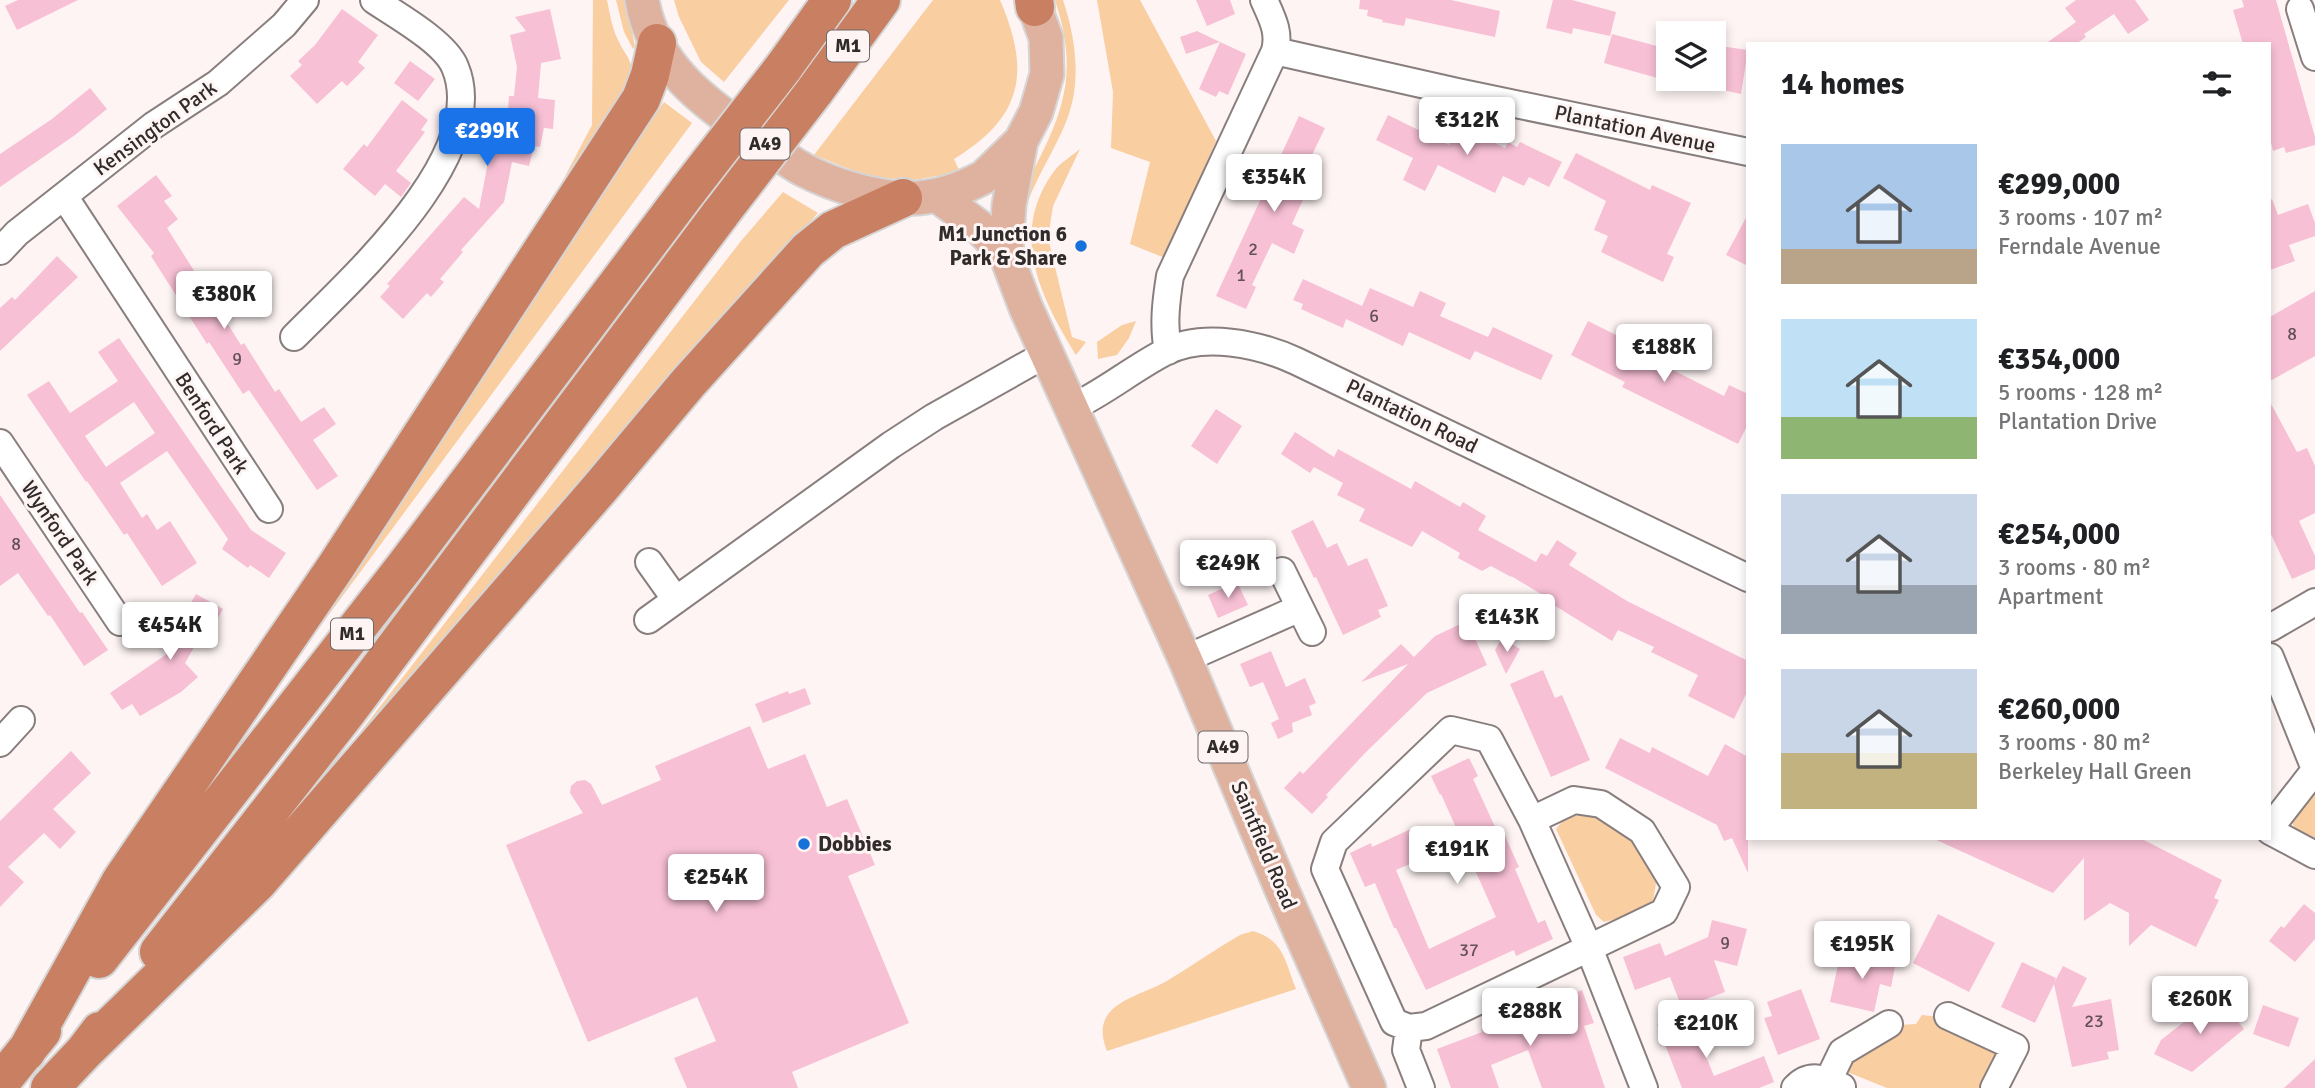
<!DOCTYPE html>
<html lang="en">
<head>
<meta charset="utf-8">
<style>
  body { margin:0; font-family:Signika,sans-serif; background:#f6f6f6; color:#202124; height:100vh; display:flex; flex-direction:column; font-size:26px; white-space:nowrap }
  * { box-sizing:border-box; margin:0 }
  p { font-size:23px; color:#757577 }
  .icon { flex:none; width:38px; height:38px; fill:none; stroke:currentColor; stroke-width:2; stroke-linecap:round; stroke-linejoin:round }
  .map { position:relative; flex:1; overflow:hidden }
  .details { position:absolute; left:1746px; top:42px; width:525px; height:798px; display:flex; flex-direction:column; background:#fff; border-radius:0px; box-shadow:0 4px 10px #0003 }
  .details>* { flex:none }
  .controls { position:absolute; left:1656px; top:21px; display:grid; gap:14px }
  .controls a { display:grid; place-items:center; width:70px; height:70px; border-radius:0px; background:#fff; box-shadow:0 4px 10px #0003; font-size:35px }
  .price { position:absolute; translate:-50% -60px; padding:0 16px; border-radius:7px; background:#fff; color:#222; font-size:23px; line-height:46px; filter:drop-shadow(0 2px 4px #0008) }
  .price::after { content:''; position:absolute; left:50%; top:42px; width:21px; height:16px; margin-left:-10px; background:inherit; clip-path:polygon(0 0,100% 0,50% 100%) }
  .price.current { background:#1a73e8; color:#fff }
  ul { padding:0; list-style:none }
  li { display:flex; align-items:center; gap:21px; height:175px; padding:0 35px }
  li span { display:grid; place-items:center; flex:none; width:196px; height:140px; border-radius:0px; color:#555 }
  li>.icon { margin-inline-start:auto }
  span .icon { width:84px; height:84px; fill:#fffc; stroke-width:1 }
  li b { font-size:30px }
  h2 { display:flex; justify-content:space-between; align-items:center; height:84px; padding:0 35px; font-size:30px }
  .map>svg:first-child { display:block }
  .green { fill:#f9cea1 }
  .building { fill:#f8c0d5; fill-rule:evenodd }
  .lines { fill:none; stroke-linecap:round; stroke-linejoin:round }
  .minor-casing { stroke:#897e7e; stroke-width:30 }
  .major-casing { stroke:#d6d5d5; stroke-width:37 }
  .highway-casing { stroke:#d6d5d5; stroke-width:42 }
  .minor { stroke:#fff; stroke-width:26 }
  .major { stroke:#dfb2a0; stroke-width:33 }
  .highway { stroke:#c97f61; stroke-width:38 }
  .highway-bridge-casing { stroke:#d6d5d5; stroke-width:42; stroke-linecap:butt }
  .highway-bridge { stroke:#c97f61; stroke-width:38 }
  .poi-dot { fill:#1671da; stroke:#fef4f4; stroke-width:2.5 }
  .labels { text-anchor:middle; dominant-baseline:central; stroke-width:6; stroke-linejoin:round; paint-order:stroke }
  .number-label { font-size:18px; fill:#625156 }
  .shield { fill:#fef4f4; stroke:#6e6868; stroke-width:2 }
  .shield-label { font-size:19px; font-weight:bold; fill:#302c2c }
  .street-label { font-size:21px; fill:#302c2c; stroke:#fef4f4 }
  .poi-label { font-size:21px; font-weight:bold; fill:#302c2c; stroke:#fef4f4; text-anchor:end }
</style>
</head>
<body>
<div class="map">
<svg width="2315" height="1088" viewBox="0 0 2315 1088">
  <rect width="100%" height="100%" fill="#fef4f4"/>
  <path class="green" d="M 593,0 L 607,0 C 610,14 612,29 619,42 C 622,49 629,57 631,65 C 636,83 576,161 563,180 L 592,125 Z
    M 616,0 L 625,0 L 635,46 L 633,49 L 624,32 Z
    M 674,0 L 789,0 L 724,82 L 701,62 L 679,17 Z
    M 933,0 L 1000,0 C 1031,72 1023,117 954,159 L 960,172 L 914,180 L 869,177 L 814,155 Z
    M 1055,0 L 1063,0 C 1076,39 1082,83 1066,122 C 1055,149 1039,173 1028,201 L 1021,200 C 1026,182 1035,168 1043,151 C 1070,96 1074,59 1055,0 Z
    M 1097,0 L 1140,0 L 1216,141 L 1165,258 L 1130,244 L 1150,162 L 1111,148 L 1113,92 Z
    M 664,102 L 692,123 L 316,632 L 221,757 Z
    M 1080,149 L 1053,206 L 1048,238 L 1072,337 L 1086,342 L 1076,355 C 1040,297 1008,232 1055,170 C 1061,162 1072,156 1080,149 Z
    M 783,192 L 818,213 L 643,406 L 306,802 L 741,241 Z
    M 1136,321 L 1129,338 L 1117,355 L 1098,359 L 1097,342 L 1122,325 Z
    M 2312,790 L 2315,793 L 2315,841 C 2305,835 2292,832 2292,819 Z
    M 1589,812 L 1637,840 L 1656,883 L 1653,902 L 1616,919 L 1604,922 L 1596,915 L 1556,829 L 1564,819 Z
    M 1253,931 C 1284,940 1285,962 1296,989 L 1107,1051 C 1087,1002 1140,998 1170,979 C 1193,965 1216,949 1240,935 Z
    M 1922,1015 L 1941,1017 L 1995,1050 L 1995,1061 L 1982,1088 L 1887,1088 L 1840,1069 L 1863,1050 L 1873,1049 L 1898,1025 L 1916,1024 Z"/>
  <path class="building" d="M 18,0 L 78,0 L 17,30 L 5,6 Z
    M 1196,0 L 1230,0 L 1235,14 L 1207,26 Z
    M 1360,0 L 1451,0 L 1500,11 L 1495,37 L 1406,18 L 1404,26 L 1382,22 L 1383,20 L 1367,16 L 1368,10 L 1359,9 Z
    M 1553,0 L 1572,0 L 1616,12 L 1610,36 L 1573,28 L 1572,34 L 1546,28 Z
    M 2076,0 L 2135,0 L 2149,20 L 2128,34 L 2114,14 L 2084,34 L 2086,37 L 2076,44 L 2045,44 L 2076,22 L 2065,8 Z
    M 2242,0 L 2276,0 L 2315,137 L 2315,145 L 2286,153 L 2284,147 L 2273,151 L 2270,138 L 2270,44 L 2243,44 L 2233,10 L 2244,7 Z
    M 342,9 L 378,35 L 358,62 L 365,68 L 347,86 L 342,81 L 317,104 L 290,76 L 302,65 L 298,61 L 315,45 Z
    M 550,9 L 561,59 L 541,63 L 538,98 L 555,100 L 553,129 L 544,128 L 540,147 L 534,146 L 529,166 L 512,162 L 504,202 L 461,250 L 463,252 L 440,279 L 444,282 L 431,297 L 427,293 L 403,319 L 380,297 L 390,286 L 387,284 L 464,197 L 479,209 L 489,157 L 486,156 L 490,137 L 506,140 L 509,96 L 514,96 L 517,67 L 510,35 L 526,31 L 515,17 Z
    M 1197,31 L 1220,42 L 1186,54 L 1180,37 Z
    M 1612,34 L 1668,49 L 1668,81 L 1604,63 Z
    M 1220,42 L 1246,54 L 1228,95 L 1219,91 L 1216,97 L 1199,89 Z
    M 1713,45 L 1748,50 L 1741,94 L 1713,88 Z
    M 410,61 L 435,79 L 418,101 L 394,83 Z
    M 90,88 L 107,109 L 75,135 L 0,187 L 0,154 L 52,119 Z
    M 402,100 L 428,120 L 421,130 L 425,132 L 396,171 L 411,183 L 401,197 L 385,184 L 375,196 L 343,169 L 364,144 L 367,147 Z
    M 1388,115 L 1449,145 L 1459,126 L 1505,148 L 1508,142 L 1517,147 L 1520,142 L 1562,162 L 1549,187 L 1529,177 L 1524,186 L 1503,176 L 1495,193 L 1438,165 L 1425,191 L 1403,180 L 1413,158 L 1376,140 Z
    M 1299,116 L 1325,128 L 1309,161 L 1318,166 L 1292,224 L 1304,230 L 1294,254 L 1272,243 L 1252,285 L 1256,287 L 1246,309 L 1216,296 Z
    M 1576,153 L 1650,190 L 1652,185 L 1691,203 L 1667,254 L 1674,257 L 1663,282 L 1601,252 L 1608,236 L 1594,230 L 1606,201 L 1563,178 Z
    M 156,175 L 172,196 L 164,201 L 178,219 L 167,228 L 241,345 L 244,343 L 275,392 L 279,389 L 301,422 L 324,407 L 336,424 L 313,440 L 338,476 L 317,490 L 249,390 L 243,394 L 209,342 L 207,344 L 151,256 L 154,253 L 117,206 Z
    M 2272,199 L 2278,215 L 2308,204 L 2315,223 L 2315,236 L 2289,245 L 2295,261 L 2270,270 L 2270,200 Z
    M 1748,214 L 1748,266 L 1726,255 Z
    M 57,256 L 78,277 L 0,351 L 0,308 L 12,297 L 15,300 Z
    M 1303,279 L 1362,306 L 1370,288 L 1413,307 L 1420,291 L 1446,303 L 1440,316 L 1488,337 L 1493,327 L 1553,355 L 1541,380 L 1475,351 L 1470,360 L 1409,332 L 1403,346 L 1346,319 L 1343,328 L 1301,309 L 1303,304 L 1293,300 Z
    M 2315,291 L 2315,356 L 2270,381 L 2270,317 Z
    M 1588,321 L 1634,344 L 1631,349 L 1674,368 L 1673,370 L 1724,396 L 1729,385 L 1748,394 L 1748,424 L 1738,444 L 1622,387 L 1625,382 L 1571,355 Z
    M 119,338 L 251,530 L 286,553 L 269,578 L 250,565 L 248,568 L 222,549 L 228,539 L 167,451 L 120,483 L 142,518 L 147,514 L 157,530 L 170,521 L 197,563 L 162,586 L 127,533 L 124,535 L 87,481 L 86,482 L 27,395 L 49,381 L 70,413 L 118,381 L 98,352 ZM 134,402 L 155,433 L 106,467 L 85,436 Z
    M 2270,402 L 2297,452 L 2307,448 L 2315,466 L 2315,513 L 2299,521 L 2315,556 L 2315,569 L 2292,579 L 2270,532 Z
    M 1216,409 L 1242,426 L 1217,464 L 1191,446 Z
    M 1295,432 L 1334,457 L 1338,449 L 1411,489 L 1415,481 L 1460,507 L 1463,502 L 1486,516 L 1478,530 L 1536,562 L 1541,553 L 1547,556 L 1557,540 L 1577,553 L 1569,565 L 1627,601 L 1748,661 L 1748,690 L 1734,719 L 1688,696 L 1698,675 L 1651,652 L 1654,647 L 1618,630 L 1612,641 L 1544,599 L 1546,597 L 1511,576 L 1511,577 L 1491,566 L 1482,571 L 1458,558 L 1460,553 L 1422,531 L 1412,547 L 1359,521 L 1365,509 L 1337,495 L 1343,483 L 1314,467 L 1310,473 L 1281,454 Z
    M 0,495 L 80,613 L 82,612 L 108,650 L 84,666 L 50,615 L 48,616 L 18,573 L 0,586 Z
    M 1313,520 L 1327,548 L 1337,543 L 1348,566 L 1367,558 L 1388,606 L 1378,610 L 1381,617 L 1343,635 L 1316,577 L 1314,578 L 1291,531 Z
    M 1251,541 L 1262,564 L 1234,576 L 1224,554 Z
    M 1237,582 L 1248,605 L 1218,618 L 1208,595 Z
    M 196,594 L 223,609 L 207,637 L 202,633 L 185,663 L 198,677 L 181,692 L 140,716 L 132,704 L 122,710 L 110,693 L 180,645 L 170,639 Z
    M 1467,621 L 1487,665 L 1427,693 L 1365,753 L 1326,795 L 1328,797 L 1312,814 L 1284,788 L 1300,771 L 1303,774 L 1408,664 L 1361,682 L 1401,644 L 1414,657 L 1435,636 Z
    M 1502,638 L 1520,649 L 1506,674 L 1495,650 Z
    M 1271,651 L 1286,687 L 1305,678 L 1316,703 L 1309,706 L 1312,715 L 1292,723 L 1293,732 L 1278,739 L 1271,723 L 1279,719 L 1263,682 L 1250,687 L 1240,664 Z
    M 1543,670 L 1555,698 L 1562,695 L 1590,760 L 1551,777 L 1510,684 Z
    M 805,688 L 811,704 L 763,723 L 755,704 L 788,691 L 789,694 Z
    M 750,726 L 768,769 L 805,754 L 827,807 L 847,799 L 875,865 L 848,876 L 909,1023 L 792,1072 L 798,1088 L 687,1088 L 674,1058 L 716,1041 L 697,997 L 588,1042 L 506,845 L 583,813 L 570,793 L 571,786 L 577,781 L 585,780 L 591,784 L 602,805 L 661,780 L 655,766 Z
    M 1620,738 L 1650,753 L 1652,747 L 1708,776 L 1725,744 L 1748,757 L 1748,873 L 1732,838 L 1724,841 L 1717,825 L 1605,768 Z
    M 71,751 L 91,773 L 53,809 L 76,832 L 60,849 L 44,833 L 8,867 L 24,882 L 0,907 L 0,821 Z
    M 1469,758 L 1478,776 L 1473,779 L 1496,829 L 1501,827 L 1519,867 L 1515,869 L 1538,923 L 1545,920 L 1553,939 L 1516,956 L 1514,950 L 1426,990 L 1396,928 L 1394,928 L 1375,883 L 1365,887 L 1350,853 L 1371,843 L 1372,847 L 1415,827 L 1428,856 L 1396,870 L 1429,949 L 1496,917 L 1441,794 L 1440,795 L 1431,776 Z
    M 1932,838 L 2140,838 L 2222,880 L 2214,898 L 2219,900 L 2196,947 L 2151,925 L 2129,946 L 2129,913 L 2110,903 L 2084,921 L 2084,858 L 2053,893 Z
    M 2304,904 L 2315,913 L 2315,939 L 2295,962 L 2269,941 L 2281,926 L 2284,928 Z
    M 1938,914 L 1995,943 L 1969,992 L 1913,963 Z
    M 1712,920 L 1747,929 L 1737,966 L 1714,960 L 1725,992 L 1682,1008 L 1670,977 L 1635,990 L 1623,957 L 1660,943 L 1665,956 L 1708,937 Z
    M 1848,951 L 1896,962 L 1891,987 L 1880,984 L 1874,1012 L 1830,1002 L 1838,965 L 1845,966 Z
    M 2022,962 L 2056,978 L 2054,983 L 2063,966 L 2087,978 L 2072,1007 L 2111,999 L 2119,1050 L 2107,1052 L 2109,1059 L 2072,1067 L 2054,984 L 2035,1023 L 2001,1007 Z
    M 1801,989 L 1820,1039 L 1778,1055 L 1764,1018 L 1772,1016 L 1767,1002 Z
    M 1582,990 L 1594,1023 L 1584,1026 L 1605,1088 L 1542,1088 L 1528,1050 L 1491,1065 L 1499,1088 L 1451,1088 L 1437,1049 L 1482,1032 L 1481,1029 Z
    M 2217,996 L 2244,1029 L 2192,1072 L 2154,1054 L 2161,1040 Z
    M 2263,1005 L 2299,1018 L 2289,1047 L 2253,1034 Z
    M 1688,1012 L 1714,1076 L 1764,1056 L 1774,1082 L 1759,1088 L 1682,1088 L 1657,1024 Z
    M 2315,1059 L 2315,1088 L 2284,1088 Z"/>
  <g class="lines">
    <defs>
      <path id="minor" d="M 2300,9 L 2315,57
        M 1275,51 L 1457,92 L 1748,152
        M 64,196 L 269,509
        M 0,251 L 17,233 L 154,125 L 218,83 L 284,25 L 305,0
        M 294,337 C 349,281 492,155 455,67 C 445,42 396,15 374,0
        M 1168,351 C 1163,326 1166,301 1170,276 L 1275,51 C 1280,32 1272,18 1264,0
        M 1071,408 C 1104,393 1132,369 1165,352 C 1203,332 1259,344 1296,361 L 1748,578
        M 0,443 L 120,622
        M 649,562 L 676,600
        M 1282,571 L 1312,632
        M 648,620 L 891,445 L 934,417 L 1046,354
        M 2270,628 L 2315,602
        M 2270,657 L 2315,769
        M 1185,659 L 1300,608
        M 0,743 L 21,720
        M 2270,828 L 2315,770
        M 2270,831 L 2315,855
        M 1948,1016 L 2015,1047 L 1994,1088
        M 1409,1028 L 1394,1022 L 1325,869 L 1334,842 L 1451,730 L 1489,739 L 1532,820 L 1589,948 L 1644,1088
        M 1828,1081 L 1842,1052 L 1889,1024
        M 1421,1088 L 1406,1050 L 1409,1028 L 1426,1026 L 1664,912 L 1676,887 L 1642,831 L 1601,804 L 1574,800 L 1532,820
        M 1795,1088 C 1810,1072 1824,1079 1842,1087"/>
      <path id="major" d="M 642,0 C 653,65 704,103 755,137 C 771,148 787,161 804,170 C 833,185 869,196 901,198 C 930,200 958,191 984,177 L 1021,141 L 1036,112 L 1047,74 L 1046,38 L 1032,0
        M 1021,141 L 1009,205 L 1006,255 L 1026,308 L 1185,659 L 1282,890 L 1369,1088
        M 938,196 L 978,226 L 1006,255"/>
      <path id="highway" d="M 1034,0 L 1035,7
        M 783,68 L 832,0
        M 814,92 L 881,0
        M 159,952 L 346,713 L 721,213
        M 99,959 L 406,565 L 689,189
        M 26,1052 L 121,881 L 335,568 L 641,99 L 650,75 L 657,43
        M 84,1052 L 257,883 L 600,488 L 688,383 L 808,250 L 833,230 L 903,198
        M 0,1083 L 42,1031
        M 50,1088 L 84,1052 L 100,1031"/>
    </defs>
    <use href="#minor" class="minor-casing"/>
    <use href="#major" class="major-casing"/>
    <use href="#highway" class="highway-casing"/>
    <use href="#minor" class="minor"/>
    <use href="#major" class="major"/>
    <use href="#highway" class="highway"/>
    <defs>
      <path id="highway-bridge" d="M 689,189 L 783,68
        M 721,213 L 814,92"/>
    </defs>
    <use href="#highway-bridge" class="highway-bridge-casing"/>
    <use href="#highway-bridge" class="highway-bridge"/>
  </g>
  <g class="poi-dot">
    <circle cx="1081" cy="246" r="7"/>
    <circle cx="804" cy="844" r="7"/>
  </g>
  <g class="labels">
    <g class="number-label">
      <text x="1253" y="249">2</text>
      <text x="1241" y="275">1</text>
      <text x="1374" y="316">6</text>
      <text x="2292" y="334">8</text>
      <text x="237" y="359">9</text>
      <text x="16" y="544">8</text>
      <text x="1725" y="943">9</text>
      <text x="1469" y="950">37</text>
      <text x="2094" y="1021">23</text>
    </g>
    <g class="shield">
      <rect x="827" y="30.5" width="42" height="31" rx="5"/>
      <rect x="740.5" y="128.5" width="49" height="31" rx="5"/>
      <rect x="331" y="618.5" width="42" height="31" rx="5"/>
      <rect x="1198.5" y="731.5" width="49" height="31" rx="5"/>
    </g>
    <g class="shield-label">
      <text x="848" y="46">M1</text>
      <text x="765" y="144">A49</text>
      <text x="352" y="634">M1</text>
      <text x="1223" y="747">A49</text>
    </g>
    <g class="street-label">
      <text transform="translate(155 128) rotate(-36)">Kensington Park</text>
      <text transform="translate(1635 129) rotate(12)">Plantation Avenue</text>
      <text transform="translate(1412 416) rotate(26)">Plantation Road</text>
      <text transform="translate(212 423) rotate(57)">Benford Park</text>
      <text transform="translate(60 533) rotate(56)">Wynford Park</text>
      <text transform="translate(1264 845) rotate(67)">Saintfield Road</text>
    </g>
    <g class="poi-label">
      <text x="1067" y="234">M1 Junction 6<tspan x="1067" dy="24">Park &amp; Share</tspan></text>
      <text x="818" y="844" text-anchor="start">Dobbies</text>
    </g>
  </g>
</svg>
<div class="controls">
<a><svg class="icon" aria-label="layers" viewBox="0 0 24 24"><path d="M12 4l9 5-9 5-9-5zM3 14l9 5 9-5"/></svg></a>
</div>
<b class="price" style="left:1467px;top:157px">€312K</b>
<b class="price current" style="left:487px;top:168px">€299K</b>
<b class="price" style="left:1274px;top:214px">€354K</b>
<b class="price" style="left:224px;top:331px">€380K</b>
<b class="price" style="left:1664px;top:384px">€188K</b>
<b class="price" style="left:1228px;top:600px">€249K</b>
<b class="price" style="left:1507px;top:654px">€143K</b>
<b class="price" style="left:170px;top:662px">€454K</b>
<b class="price" style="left:1457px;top:886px">€191K</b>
<b class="price" style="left:716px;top:914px">€254K</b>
<b class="price" style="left:1862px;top:981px">€195K</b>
<b class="price" style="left:2200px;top:1036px">€260K</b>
<b class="price" style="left:1530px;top:1048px">€288K</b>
<b class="price" style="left:1706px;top:1060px">€210K</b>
<section class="details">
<h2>14 homes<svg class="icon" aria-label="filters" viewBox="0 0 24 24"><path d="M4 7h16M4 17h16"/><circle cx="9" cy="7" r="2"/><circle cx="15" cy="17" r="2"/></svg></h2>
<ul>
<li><span style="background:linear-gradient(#a9c7e8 75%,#b9a48a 0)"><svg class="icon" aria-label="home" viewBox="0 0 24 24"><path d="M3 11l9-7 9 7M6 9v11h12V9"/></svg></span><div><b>€299,000</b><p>3 rooms · 107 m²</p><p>Ferndale Avenue</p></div></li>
<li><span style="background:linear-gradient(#bfe0f5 70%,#8fb573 0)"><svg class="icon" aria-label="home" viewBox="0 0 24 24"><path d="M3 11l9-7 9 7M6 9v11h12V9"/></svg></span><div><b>€354,000</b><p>5 rooms · 128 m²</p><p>Plantation Drive</p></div></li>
<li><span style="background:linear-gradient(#c9d6e8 65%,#9aa5b1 0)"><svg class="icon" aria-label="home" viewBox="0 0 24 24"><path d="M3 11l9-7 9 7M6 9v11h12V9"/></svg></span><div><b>€254,000</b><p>3 rooms · 80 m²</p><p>Apartment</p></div></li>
<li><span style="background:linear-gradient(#c9d6e8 60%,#c2b280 0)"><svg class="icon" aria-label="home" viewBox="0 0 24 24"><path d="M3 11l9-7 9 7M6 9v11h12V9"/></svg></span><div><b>€260,000</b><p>3 rooms · 80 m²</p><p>Berkeley Hall Green</p></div></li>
</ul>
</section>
</div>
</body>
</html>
